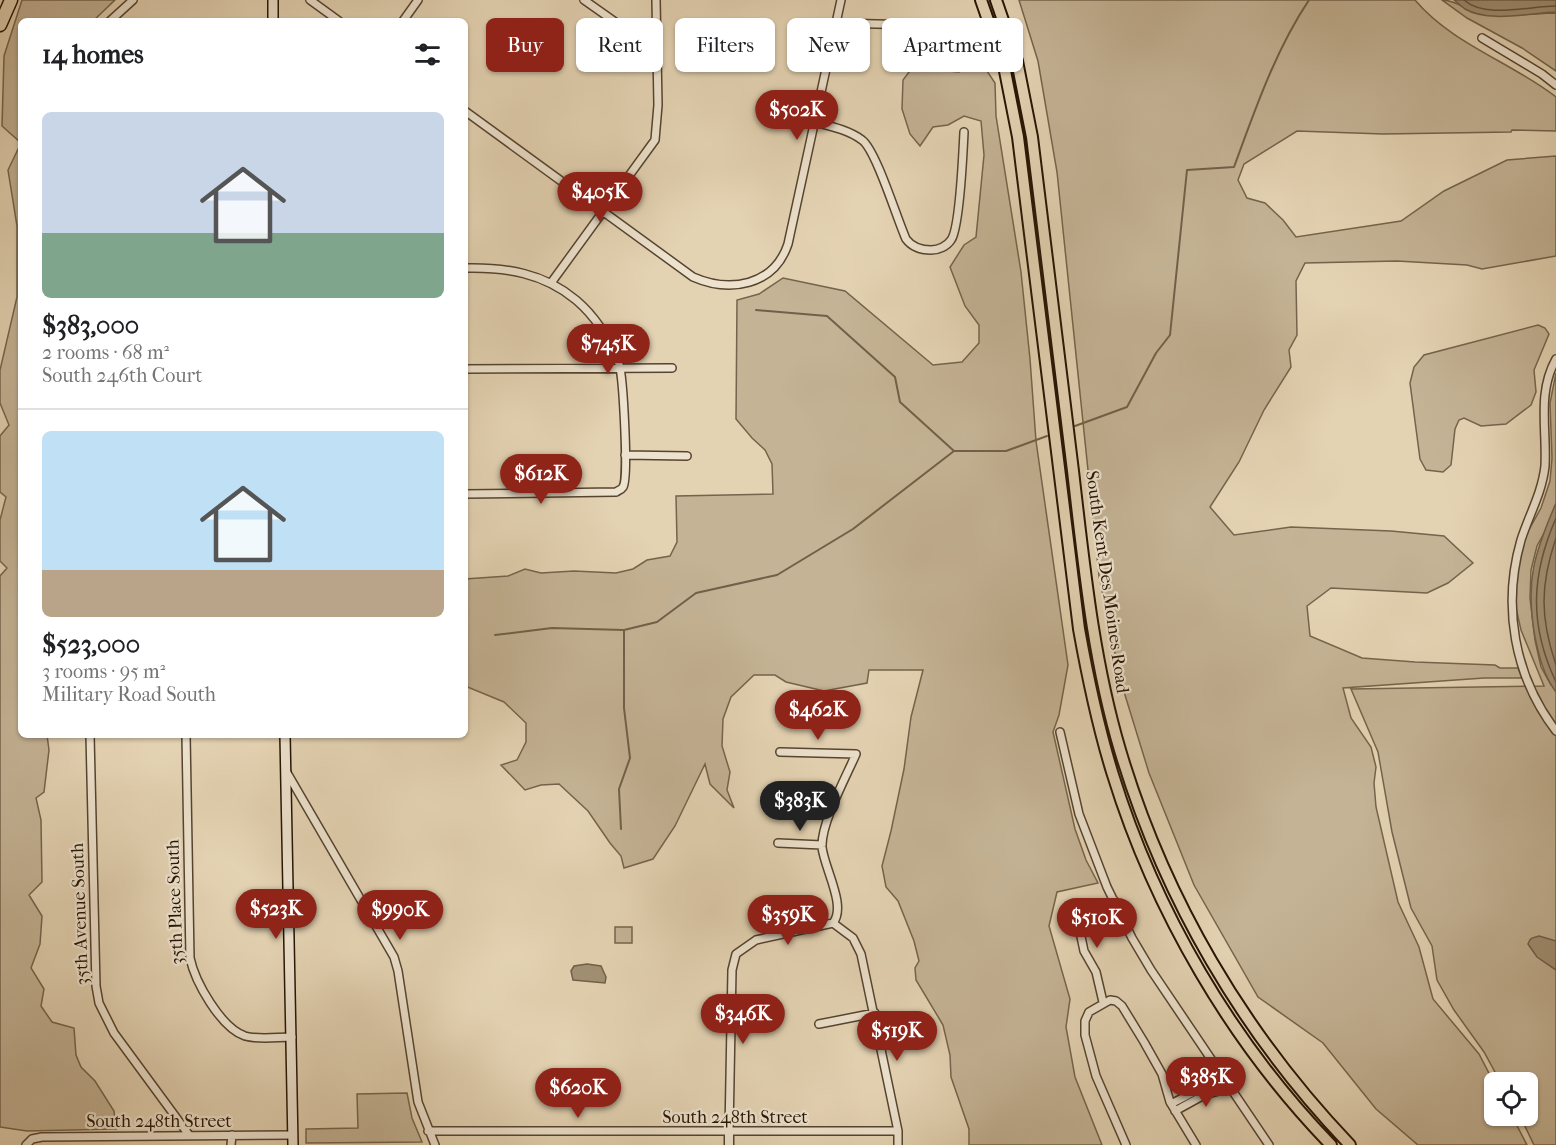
<!DOCTYPE html>
<html lang="en">
<head>
<meta charset="utf-8">
<style>
  body { margin:0; font-family:"IM FELL French Canon",serif; background:#f6f6f6; color:#202124; height:100vh; display:flex; flex-direction:column; font-size:22px; white-space:nowrap }
  * { box-sizing:border-box; margin:0 }
  p { font-size:20px; color:#757577 }
  .icon { flex:none; width:33px; height:33px; fill:none; stroke:currentColor; stroke-width:2; stroke-linecap:round; stroke-linejoin:round }
  .map { position:relative; flex:1; overflow:hidden }
  .details { position:absolute; left:18px; top:18px; width:450px; height:720px; display:flex; flex-direction:column; background:#fff; border-radius:9px; box-shadow:0 2px 4px #0004 }
  .details>* { flex:none }
  .hud { position:absolute; left:486px; top:18px; width:570px; height:54px; display:flex; gap:12px }
  .controls { position:absolute; left:1484px; top:1072px; display:grid; gap:12px }
  .controls a { display:grid; place-items:center; width:54px; height:54px; border-radius:9px; background:#fff; box-shadow:0 2px 4px #0004; font-size:30px }
  .price { position:absolute; translate:-50% -51px; padding:0 14px; border-radius:21px; background:#8f2418; color:#fff; font-size:20px; line-height:39px; filter:drop-shadow(0 2px 3px #0008) }
  .price::after { content:''; position:absolute; left:50%; top:36px; width:18px; height:14px; margin-left:-9px; background:inherit; clip-path:polygon(0 0,100% 0,50% 100%) }
  .price.on { background:#222; color:#fff }
  ul { padding:0; list-style:none }
  li { display:grid; align-content:center; gap:12px; height:318px; padding:0 24px }
  li+li { border-top:2px solid #e0e0e0 }
  li span { display:grid; place-items:center; height:186px; border-radius:9px; color:#555 }
  li>.icon { margin-inline-start:auto }
  span .icon { width:108px; height:108px; fill:#fffc; stroke-width:1 }
  li b { font-size:26px }
  h2 { display:flex; justify-content:space-between; align-items:center; height:72px; padding:0 24px; font-size:26px }
  .tag { padding:0 21px; border-radius:9px; background:#fff; box-shadow:0 2px 4px #0004; font-size:21px; line-height:54px }
  .tag.on { background:#8f2418; color:#fff }
  .map>svg:first-child { display:block }
  .green { fill:#c4b395; stroke:#74644c; stroke-width:1.5 }
  .water { fill:#a39277; stroke:#716049; stroke-width:1.5 }
  .lines { fill:none; stroke-linecap:round; stroke-linejoin:round }
  .shore { stroke:#64533d; stroke-width:1.5 }
  .stream { stroke:#716049; stroke-width:2 }
  .minor-casing { stroke:#55442f; stroke-width:10 }
  .tertiary-casing { stroke:#55442f; stroke-width:11 }
  .secondary-casing { stroke:#251403; stroke-width:12 }
  .trunk-casing { stroke:#251403; stroke-width:14 }
  .motorway-casing { stroke:#251403; stroke-width:15 }
  .minor { stroke:#ede2ce; stroke-width:7 }
  .tertiary { stroke:#ede2ce; stroke-width:8 }
  .secondary { stroke:#ede2ce; stroke-width:9 }
  .trunk { stroke:#e4d3b3; stroke-width:10 }
  .motorway { stroke:#e4d3b3; stroke-width:12 }
  .labels { text-anchor:middle; dominant-baseline:central; stroke-width:4.5; stroke-linejoin:round; paint-order:stroke }
  .street-label { font-size:18px; fill:#251403; stroke:#ede2ce }
</style>
</head>
<body>
<div class="map">
<svg width="1556" height="1145" viewBox="0 0 1556 1145">
  <rect width="100%" height="100%" fill="#e4d3b3"/>
  <filter id="stains"><feTurbulence type="fractalNoise" baseFrequency=".00333" numOctaves="4"/><feColorMatrix values="0 0 0 0 .2 0 0 0 0 .09 0 0 0 0 .02 0 0 0 .5 -.17"/></filter>
  <radialGradient id="worn" r=".72"><stop offset=".6" stop-color="#630" stop-opacity="0"/><stop offset="1" stop-color="#630" stop-opacity=".3"/></radialGradient>
  <path class="green" d="M 22,0 L 115,0 L 93,21 L 21,21 L 21,735 L 47,735 L 49,750 L 44,792 L 36,798 L 41,820 L 42,882 L 29,895 L 42,916 L 40,944 L 31,968 L 44,989 L 41,1006 L 52,1022 L 74,1028 L 76,1055 L 81,1067 L 95,1081 L 114,1111 L 116,1129 L 27,1131 L 0,1127 L 0,576 L 7,568 L 0,561 L 0,520 L 6,497 L 0,492 L 0,436 L 9,425 L 0,403 L 0,370 L 17,297 L 17,226 L 8,170 L 21,143 L 2,126 L 4,56 Z
    M 1019,0 L 1415,0 C 1452,44 1511,62 1556,97 L 1556,131 L 1512,130 L 1511,132 L 1383,134 L 1297,131 L 1244,164 L 1238,180 L 1247,198 L 1265,203 L 1283,220 L 1296,237 L 1401,221 L 1444,191 L 1507,160 L 1556,156 L 1556,256 L 1482,269 L 1467,265 L 1397,261 L 1305,263 L 1296,281 L 1297,335 L 1289,350 L 1291,367 L 1264,410 L 1239,462 L 1210,507 L 1234,535 L 1291,527 L 1391,531 L 1444,536 L 1473,563 L 1448,583 L 1427,593 L 1331,588 L 1307,606 L 1310,636 L 1362,658 L 1415,662 L 1495,665 L 1500,668 L 1518,668 L 1522,678 L 1484,678 L 1343,688 L 1351,718 L 1371,747 L 1376,767 L 1374,783 L 1376,807 L 1398,902 L 1419,947 L 1433,999 L 1479,1054 L 1494,1083 L 1494,1116 L 1512,1116 L 1527,1145 L 1418,1145 L 1376,1109 L 1323,1043 L 1258,997 L 1194,885 L 1149,773 L 1121,682 L 1099,576 L 1057,172 L 1038,61 Z
    M 1442,0 C 1457,0 1466,11 1481,14 C 1498,18 1537,13 1556,13 L 1556,71 L 1522,48 L 1467,18 Z
    M 979,47 L 987,71 L 995,83 L 996,116 L 1021,272 L 1030,359 L 1036,441 L 1068,665 L 1059,715 L 1053,732 L 1075,829 L 1086,860 L 1098,883 L 1057,892 L 1049,926 L 1070,999 L 1066,1027 L 1075,1077 L 1102,1145 L 969,1145 L 969,1129 L 951,1077 L 950,1055 L 943,1025 L 916,980 L 915,968 L 919,961 L 914,941 L 898,901 L 886,887 L 882,866 L 891,831 L 904,769 L 911,717 L 923,670 L 869,670 L 867,683 L 824,691 L 786,682 L 775,675 L 754,675 L 731,697 L 723,719 L 722,746 L 730,772 L 727,790 L 734,808 L 710,784 L 705,764 L 675,826 L 653,859 L 624,868 L 621,856 L 610,843 L 588,811 L 559,784 L 541,785 L 525,790 L 501,765 L 517,760 L 526,742 L 526,723 L 504,702 L 465,686 L 465,579 L 508,576 L 525,569 L 541,573 L 574,571 L 616,573 L 633,569 L 647,560 L 670,556 L 677,542 L 676,496 L 773,494 L 772,464 L 765,450 L 752,438 L 736,419 L 737,300 L 759,294 L 783,278 L 845,291 L 933,365 L 962,362 L 979,343 L 979,325 L 965,306 L 950,267 L 964,245 L 976,237 L 984,155 L 981,121 L 964,116 L 948,125 L 933,127 L 920,146 L 910,134 L 902,109 L 903,80 L 912,68 L 959,72 L 966,48 Z
    M 1538,325 L 1545,328 L 1549,334 L 1534,370 L 1536,392 L 1531,405 L 1506,424 L 1481,426 L 1464,418 L 1459,420 L 1455,429 L 1451,465 L 1443,472 L 1426,470 L 1420,459 L 1410,383 L 1414,367 L 1424,355 Z
    M 1556,373 L 1556,511 L 1537,546 L 1531,570 L 1530,598 L 1535,640 L 1541,667 L 1551,685 L 1556,685 L 1556,1145 L 1534,1145 L 1520,1116 L 1527,1116 L 1527,1083 L 1501,1083 L 1484,1052 L 1454,1010 L 1437,980 L 1432,946 L 1411,908 L 1392,832 L 1378,752 L 1351,689 L 1544,686 L 1521,630 L 1513,595 L 1516,553 L 1541,508 L 1550,481 L 1552,458 L 1550,403 Z
    M 615,927 L 632,927 L 632,943 L 615,943 Z
    M 407,1093 L 412,1118 L 422,1142 L 306,1143 L 306,1129 L 358,1128 L 357,1094 Z"/>
  <path class="water" d="M 1454,0 L 1556,0 L 1556,12 C 1529,13 1489,23 1465,9 C 1461,6 1458,3 1454,0 Z
    M 1556,503 L 1556,692 C 1544,676 1539,657 1535,637 C 1525,581 1534,554 1556,503 Z
    M 1539,936 L 1556,941 L 1556,970 L 1537,957 L 1528,944 C 1530,937 1533,938 1539,936 Z
    M 587,964 L 601,966 L 606,977 L 605,983 L 573,980 L 571,971 L 574,966 Z"/>
  <g class="lines">
    <path class="shore" d="M 1464,0 C 1485,19 1530,6 1556,6
      M 1556,518 C 1531,575 1529,625 1556,682
      M 1556,538 C 1540,585 1540,618 1556,665"/>
    <path class="stream" d="M 756,310 L 827,316 L 895,377 L 900,402 L 954,451
      M 1075,426 L 1127,407 L 1156,353 L 1170,335 L 1187,170 L 1234,167 C 1255,110 1275,51 1309,0
      M 495,635 L 552,628 L 624,630 L 657,622 L 696,593 L 777,575 L 853,529 L 954,451 L 1006,451 L 1047,436
      M 621,829 L 619,789 L 630,758 L 624,708 L 624,630"/>
    <defs>
      <path id="minor" d="M 310,0 L 339,21
        M 584,0 L 655,50
        M 110,21 L 133,0
        M 403,21 L 418,0
        M 836,23 L 917,25
        M 1482,38 L 1542,74 L 1556,85
        M 465,111 L 693,277 C 730,293 774,286 788,244 L 841,0
        M 814,122 C 830,126 849,130 862,140 C 876,150 897,219 906,239 C 912,247 921,250 931,250 C 939,250 947,246 951,240 C 960,228 963,151 964,132
        M 465,268 C 505,267 544,273 576,300 C 596,317 610,340 619,364 C 623,376 629,478 623,487 C 621,490 619,490 616,492 L 465,494
        M 551,283 L 655,140 L 658,105 L 656,0
        M 1556,359 C 1537,393 1547,429 1545,466 C 1542,493 1529,515 1521,540 C 1502,606 1514,676 1556,731
        M 465,369 L 672,368
        M 625,455 L 687,456
        M 1060,732 L 1079,814 L 1107,887 L 1132,938 L 1151,970 L 1269,1145
        M 90,735 L 96,986 L 99,1003 L 114,1033 L 189,1135
        M 186,735 L 190,958 C 195,982 221,1028 245,1036 C 259,1040 277,1037 292,1037
        M 780,752 L 856,754 C 846,777 821,823 822,847 C 824,868 847,906 833,923
        M 286,771 L 394,957 L 398,971 L 418,1102 L 435,1145
        M 778,843 L 822,845
        M 833,923 L 853,938 L 861,954 L 898,1131 L 898,1145
        M 1103,1002 L 1096,972 L 1084,951 L 1079,927 L 1081,920 L 1089,907 L 1114,900
        M 819,1024 L 875,1013
        M 1171,1104 L 1194,1092 L 1226,1082
        M 1175,1111 L 1204,1095 L 1230,1088
        M 428,1131 L 898,1131
        M 729,1132 L 732,970 L 736,954 L 756,940 L 833,923
        M 26,1145 L 32,1139 L 42,1137 L 293,1135
        M 231,1145 L 232,1135
        M 1126,1145 L 1096,1076 L 1085,1035 L 1085,1021 L 1089,1012 L 1110,1000 L 1116,1001 L 1122,1006 L 1144,1042 L 1162,1074 L 1170,1102 L 1196,1145"/>
      <path id="tertiary" d="M 729,1145 L 729,1132"/>
      <path id="secondary" d="M 273,21 L 273,0
        M 285,735 L 293,1145"/>
      <path id="trunk" d="M 981,0 L 1004,66 L 1018,137 L 1079,629 C 1088,679 1098,727 1113,775 C 1155,911 1232,1043 1331,1145
        M 996,0 L 1017,61 L 1032,137 C 1046,249 1060,360 1073,471 C 1084,565 1093,659 1120,750 C 1164,898 1243,1033 1350,1145"/>
      <path id="motorway" d="M 0,25 L 11,0"/>
    </defs>
    <use href="#minor" class="minor-casing"/>
    <use href="#tertiary" class="tertiary-casing"/>
    <use href="#secondary" class="secondary-casing"/>
    <use href="#trunk" class="trunk-casing"/>
    <use href="#motorway" class="motorway-casing"/>
    <use href="#minor" class="minor"/>
    <use href="#tertiary" class="tertiary"/>
    <use href="#secondary" class="secondary"/>
    <use href="#trunk" class="trunk"/>
    <use href="#motorway" class="motorway"/>
  </g>
  <g class="labels">
    <g class="street-label">
      <text transform="translate(1107 582) rotate(82)">South Kent Des Moines Road</text>
      <text transform="translate(175 902) rotate(-92)">35th Place South</text>
      <text transform="translate(80 914) rotate(-92)">35th Avenue South</text>
      <text x="735" y="1117">South 248th Street</text>
      <text x="159" y="1121">South 248th Street</text>
    </g>
  </g>
  <rect width="100%" height="100%" filter="url(#stains)"/>
  <rect width="100%" height="100%" fill="url(#worn)"/>
</svg>
<div class="controls">
<a><svg class="icon" aria-label="locate" viewBox="0 0 24 24"><circle cx="12" cy="12" r="6"/><path d="M12 2v4M12 18v4M2 12h4M18 12h4"/></svg></a>
</div>
<b class="price" style="left:797px;top:141px">$502K</b>
<b class="price" style="left:600px;top:223px">$405K</b>
<b class="price" style="left:608px;top:375px">$745K</b>
<b class="price" style="left:541px;top:505px">$612K</b>
<b class="price" style="left:818px;top:741px">$462K</b>
<b class="price on" style="left:800px;top:832px">$383K</b>
<b class="price" style="left:276px;top:940px">$523K</b>
<b class="price" style="left:400px;top:941px">$990K</b>
<b class="price" style="left:788px;top:946px">$359K</b>
<b class="price" style="left:1097px;top:949px">$510K</b>
<b class="price" style="left:743px;top:1045px">$346K</b>
<b class="price" style="left:897px;top:1062px">$519K</b>
<b class="price" style="left:1206px;top:1108px">$385K</b>
<b class="price" style="left:578px;top:1119px">$620K</b>
<div class="hud">
<a class="tag on">Buy</a>
<a class="tag">Rent</a>
<a class="tag">Filters</a>
<a class="tag">New</a>
<a class="tag">Apartment</a>
</div>
<section class="details">
<h2>14 homes<svg class="icon" aria-label="filters" viewBox="0 0 24 24"><path d="M4 7h16M4 17h16"/><circle cx="9" cy="7" r="2"/><circle cx="15" cy="17" r="2"/></svg></h2>
<ul>
<li><span style="background:linear-gradient(#c9d6e8 65%,#7fa58c 0)"><svg class="icon" aria-label="home" viewBox="0 0 24 24"><path d="M3 11l9-7 9 7M6 9v11h12V9"/></svg></span><div><b>$383,000</b><p>2 rooms · 68 m²</p><p>South 246th Court</p></div></li>
<li><span style="background:linear-gradient(#bfe0f5 75%,#b9a48a 0)"><svg class="icon" aria-label="home" viewBox="0 0 24 24"><path d="M3 11l9-7 9 7M6 9v11h12V9"/></svg></span><div><b>$523,000</b><p>3 rooms · 95 m²</p><p>Military Road South</p></div></li>
</ul>
</section>
</div>
</body>
</html>
